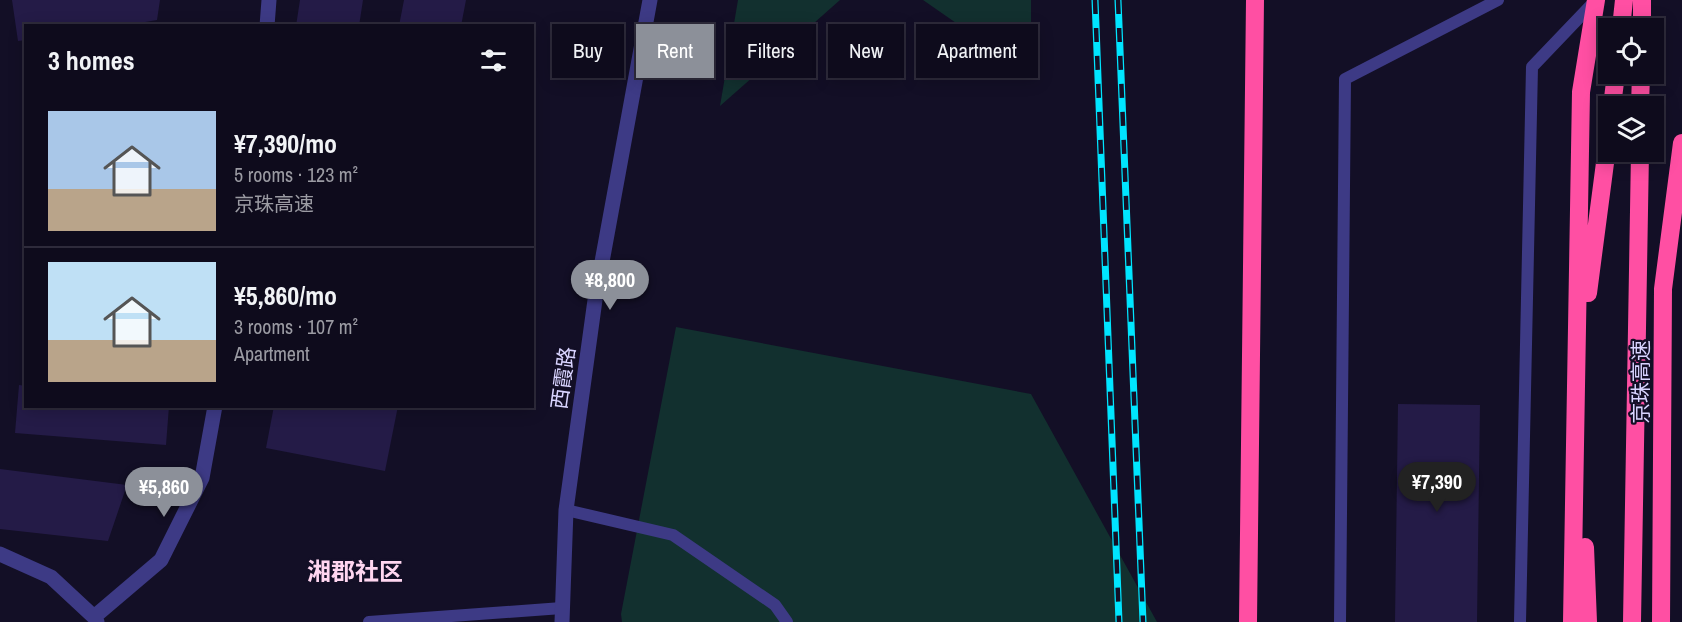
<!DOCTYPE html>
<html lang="en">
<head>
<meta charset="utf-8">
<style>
  body { margin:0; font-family:"Archivo Narrow","Noto Sans SC",sans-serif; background:#1c1929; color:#f1f3f6; height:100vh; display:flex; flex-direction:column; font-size:22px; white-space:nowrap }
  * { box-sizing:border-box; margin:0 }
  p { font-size:20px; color:#9b9ba3 }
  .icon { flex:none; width:33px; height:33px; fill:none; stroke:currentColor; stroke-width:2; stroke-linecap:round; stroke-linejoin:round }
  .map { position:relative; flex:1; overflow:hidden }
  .sheet { position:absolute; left:24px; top:24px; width:510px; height:384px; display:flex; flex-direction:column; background:#0e0b1c; border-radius:0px; box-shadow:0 3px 15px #0003,0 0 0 2px #2e2b3b }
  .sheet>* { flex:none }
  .banner { position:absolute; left:552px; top:24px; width:570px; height:54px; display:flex; gap:12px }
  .buttons { position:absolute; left:1598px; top:18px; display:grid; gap:12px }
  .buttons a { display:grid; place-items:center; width:66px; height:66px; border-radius:0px; background:#0e0b1c; box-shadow:0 3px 15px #0003,0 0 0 2px #2e2b3b; font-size:30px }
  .price { position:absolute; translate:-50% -51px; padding:0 14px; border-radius:21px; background:#8c9099; color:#fff; font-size:20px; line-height:39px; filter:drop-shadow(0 2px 3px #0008) }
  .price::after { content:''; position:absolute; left:50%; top:36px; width:18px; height:14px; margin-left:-9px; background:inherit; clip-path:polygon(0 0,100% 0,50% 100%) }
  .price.active { background:#222; color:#fff }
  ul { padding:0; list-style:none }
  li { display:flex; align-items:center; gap:18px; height:150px; padding:0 24px }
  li+li { border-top:2px solid #2e2b3b }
  li span { display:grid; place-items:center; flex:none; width:168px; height:120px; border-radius:0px; color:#555 }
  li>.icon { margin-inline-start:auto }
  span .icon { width:72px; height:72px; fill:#fffc; stroke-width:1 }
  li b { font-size:26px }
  h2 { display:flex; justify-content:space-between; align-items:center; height:72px; padding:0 24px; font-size:26px }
  .tag { padding:0 21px; border-radius:0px; background:#0e0b1c; box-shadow:0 3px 15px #0003,0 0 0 2px #2e2b3b; font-size:21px; line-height:54px }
  .tag.active { background:#8c9099; color:#fff }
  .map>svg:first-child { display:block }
  .green { fill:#12302f }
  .building { fill:#241b47 }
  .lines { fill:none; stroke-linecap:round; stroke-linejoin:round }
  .lane { stroke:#3d3a85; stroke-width:12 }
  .street { stroke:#3d3a85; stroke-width:15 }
  .highway { stroke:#ff4fa3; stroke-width:18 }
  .rail-casing { stroke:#00e5ff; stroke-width:7 }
  .rail { stroke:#130f26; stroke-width:4.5; stroke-dasharray:14; stroke-linecap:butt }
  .labels { text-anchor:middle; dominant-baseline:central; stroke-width:4.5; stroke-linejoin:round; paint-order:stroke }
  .street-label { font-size:21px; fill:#d9d4ff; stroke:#130f26 }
  .quarter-label { font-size:24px; font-weight:bold; fill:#ffd6f0; stroke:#130f26 }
</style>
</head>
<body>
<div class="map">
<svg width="1682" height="622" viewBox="0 0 1682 622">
  <rect width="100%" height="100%" fill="#130f26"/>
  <path class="green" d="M 738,0 L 840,0 L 720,106 Z
    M 923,0 L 1031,0 L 1031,75 Z
    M 676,327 L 1031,394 L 1157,622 L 622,622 L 621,614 Z"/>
  <path class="building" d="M 12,0 L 160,0 L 157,20 L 122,26 L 26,26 L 26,40 L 18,41 Z
    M 300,0 L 363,0 L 359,26 L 296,26 Z
    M 404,0 L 466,0 L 461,26 L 399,26 Z
    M 19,385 L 26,386 L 26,406 L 169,406 L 166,445 L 15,433 Z
    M 1398,404 L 1480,405 L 1477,622 L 1395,622 Z
    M 274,406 L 398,406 L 385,471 L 266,448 Z
    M 0,469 L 127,485 L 108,541 L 0,529 Z"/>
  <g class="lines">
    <path class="lane" d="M 566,510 L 673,535 L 775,605 L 787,622
      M 369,622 L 562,608
      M 1340,622 L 1345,79 L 1498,0
      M 1520,622 L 1532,67 L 1595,1"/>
    <path class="street" d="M 267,26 L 269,0
      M 0,554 L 51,577 L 94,617 L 97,622
      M 94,617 L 161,560 L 202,478 L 215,406
      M 562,622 L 566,510 L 595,300 L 650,0"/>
    <path class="highway" d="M 1621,28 L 1624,0
      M 1642,28 L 1642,0
      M 1612,106 L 1616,74
      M 1640,106 L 1641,74
      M 1588,293 L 1608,140
      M 1585,547 L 1588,622
      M 1248,622 L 1255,0
      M 1572,622 L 1581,92 L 1596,0
      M 1632,622 L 1640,152
      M 1661,622 L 1663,289 L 1682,143"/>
    <defs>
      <path id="rail" d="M 1095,0 L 1119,622
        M 1118,0 L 1143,622"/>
    </defs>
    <use href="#rail" class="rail-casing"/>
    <use href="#rail" class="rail"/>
  </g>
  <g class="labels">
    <g class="street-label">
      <text transform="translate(563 378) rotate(-82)">西霞路</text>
      <text transform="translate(1640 382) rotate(-90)">京珠高速</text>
    </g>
    <g class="quarter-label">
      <text x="355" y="571">湘郡社区</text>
    </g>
  </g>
</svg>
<div class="buttons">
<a><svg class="icon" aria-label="locate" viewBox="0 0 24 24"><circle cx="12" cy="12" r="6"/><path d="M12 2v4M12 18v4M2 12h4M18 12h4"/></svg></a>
<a><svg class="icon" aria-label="layers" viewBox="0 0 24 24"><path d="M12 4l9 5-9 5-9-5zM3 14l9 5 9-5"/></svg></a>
</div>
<b class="price" style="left:610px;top:311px">¥8,800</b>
<b class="price active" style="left:1437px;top:513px">¥7,390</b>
<b class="price" style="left:164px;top:518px">¥5,860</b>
<div class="banner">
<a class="tag">Buy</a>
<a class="tag active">Rent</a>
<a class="tag">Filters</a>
<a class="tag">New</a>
<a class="tag">Apartment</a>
</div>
<section class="sheet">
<h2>3 homes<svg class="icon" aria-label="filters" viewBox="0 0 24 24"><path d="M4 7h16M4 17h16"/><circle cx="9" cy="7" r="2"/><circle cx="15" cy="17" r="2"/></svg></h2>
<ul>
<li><span style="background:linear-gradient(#a9c7e8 65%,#b9a48a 0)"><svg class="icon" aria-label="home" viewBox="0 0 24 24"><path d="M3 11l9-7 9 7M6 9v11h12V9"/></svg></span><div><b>¥7,390/mo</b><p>5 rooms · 123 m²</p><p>京珠高速</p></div></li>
<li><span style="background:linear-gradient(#bfe0f5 65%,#b9a48a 0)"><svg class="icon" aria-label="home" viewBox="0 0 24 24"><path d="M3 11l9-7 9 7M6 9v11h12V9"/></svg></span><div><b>¥5,860/mo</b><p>3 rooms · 107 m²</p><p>Apartment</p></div></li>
</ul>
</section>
</div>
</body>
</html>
